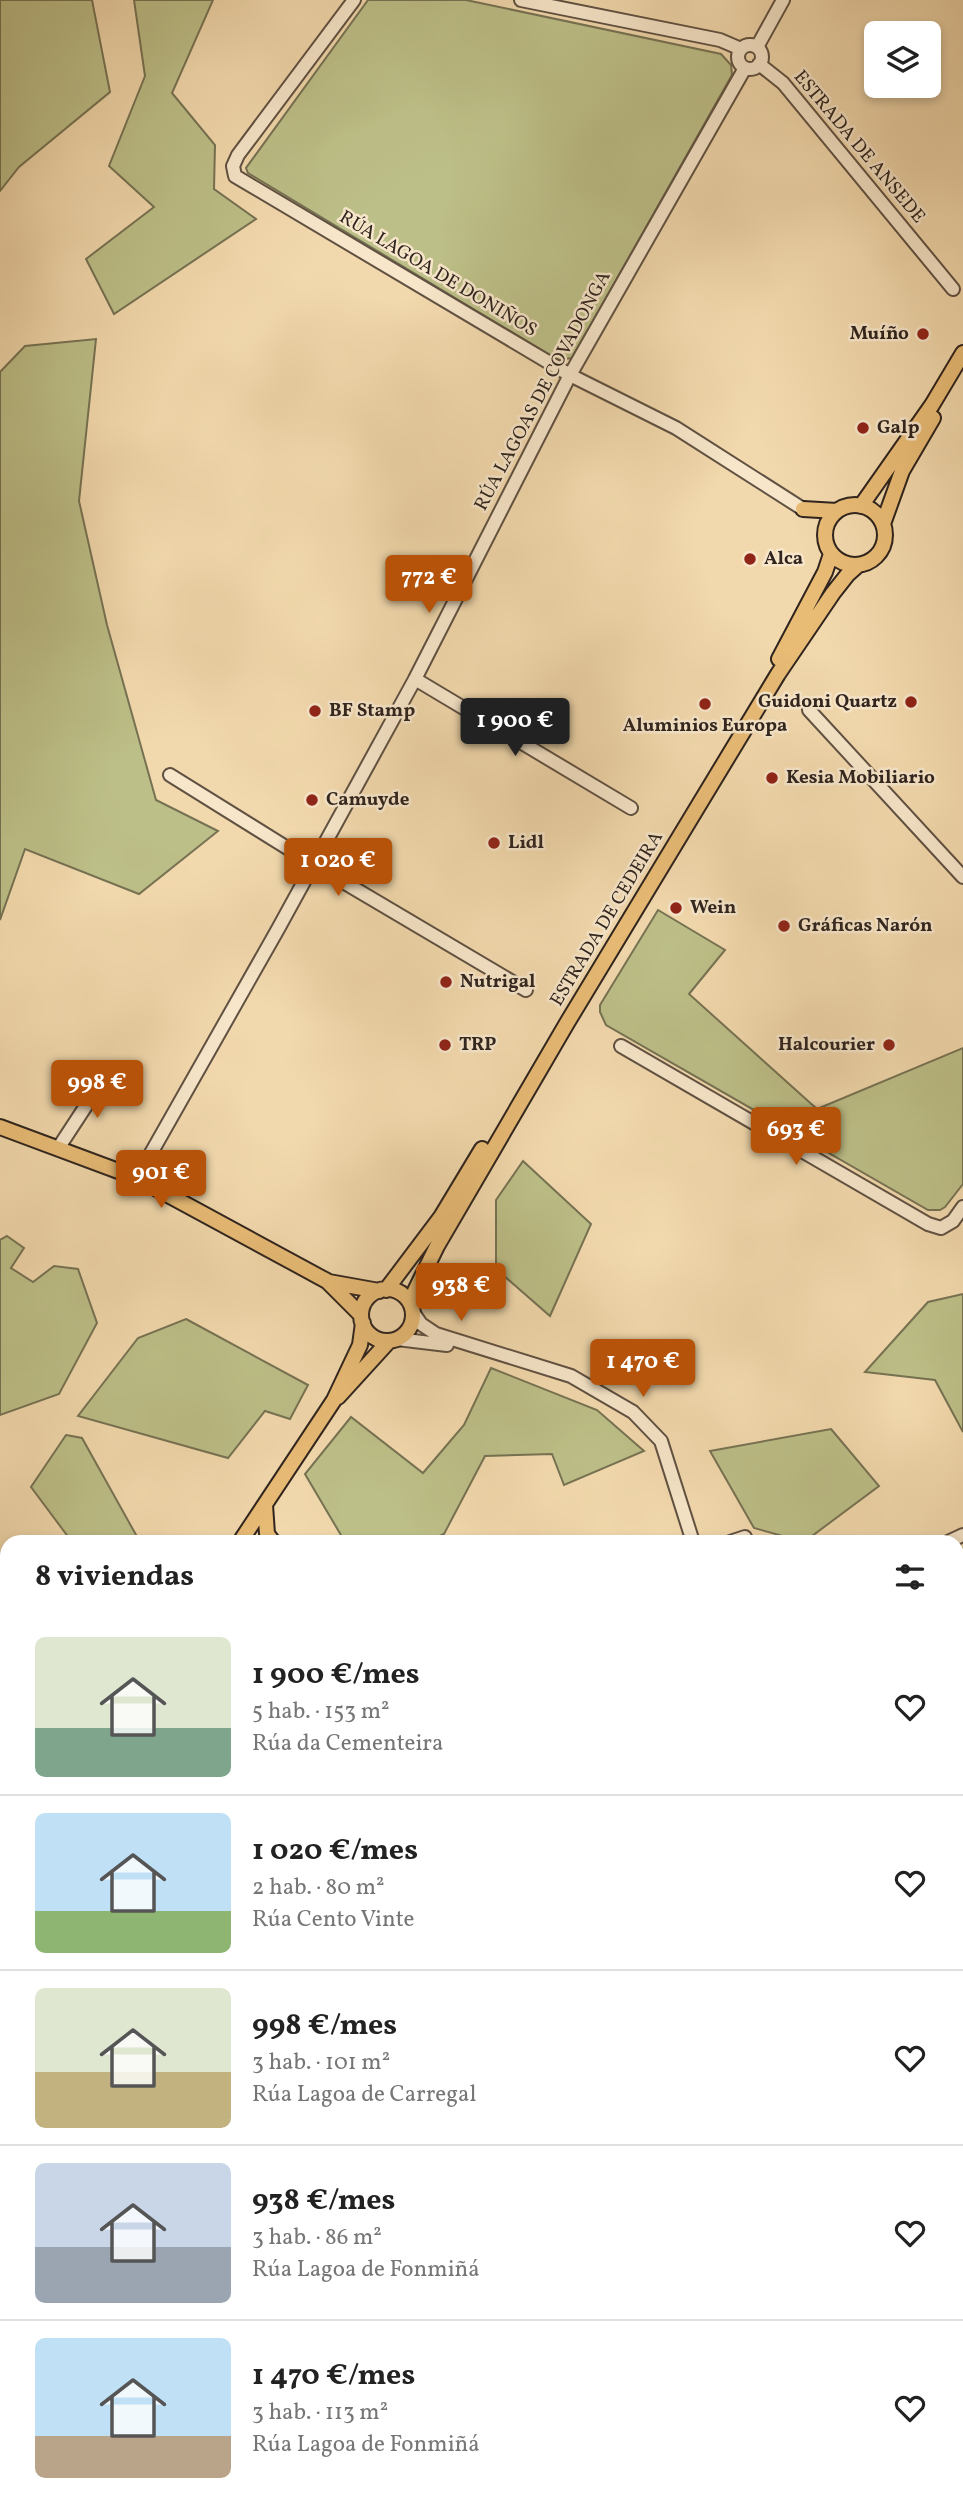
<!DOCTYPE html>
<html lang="es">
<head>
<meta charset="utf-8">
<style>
  body { margin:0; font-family:Vollkorn,serif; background:#f6f6f6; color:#222; height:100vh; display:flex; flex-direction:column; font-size:26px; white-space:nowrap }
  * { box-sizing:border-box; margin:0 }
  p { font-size:23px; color:#767676 }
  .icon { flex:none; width:38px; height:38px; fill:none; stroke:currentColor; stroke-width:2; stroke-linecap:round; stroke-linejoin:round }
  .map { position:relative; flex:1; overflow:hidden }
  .side { position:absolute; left:0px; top:1535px; width:964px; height:975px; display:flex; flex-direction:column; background:#fff; border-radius:21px 21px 0 0; box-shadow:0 4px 10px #0003 }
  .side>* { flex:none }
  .fabs { position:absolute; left:864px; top:21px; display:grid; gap:14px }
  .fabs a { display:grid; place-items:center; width:77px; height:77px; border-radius:10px; background:#fff; box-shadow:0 4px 10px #0003; font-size:35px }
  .price { position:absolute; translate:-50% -60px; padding:0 16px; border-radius:7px; background:#b45309; color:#fff; font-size:23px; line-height:46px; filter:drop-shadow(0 2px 4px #0008) }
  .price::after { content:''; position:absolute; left:50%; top:42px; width:21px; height:16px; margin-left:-10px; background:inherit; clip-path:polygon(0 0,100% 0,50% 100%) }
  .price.selected { background:#222; color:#fff }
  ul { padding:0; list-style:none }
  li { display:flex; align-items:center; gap:21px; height:175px; padding:0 35px }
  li+li { border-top:2px solid #e0e0e0 }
  li span { display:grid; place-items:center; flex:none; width:196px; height:140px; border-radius:10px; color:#555 }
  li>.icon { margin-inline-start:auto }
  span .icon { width:84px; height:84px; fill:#fffc; stroke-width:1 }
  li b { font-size:30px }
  h2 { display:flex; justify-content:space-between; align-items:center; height:84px; padding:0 35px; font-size:30px }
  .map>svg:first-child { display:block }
  .green { fill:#bdbf88; stroke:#767253; stroke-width:2 }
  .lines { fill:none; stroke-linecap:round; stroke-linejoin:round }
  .stream { stroke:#737c79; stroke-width:3.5 }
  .minor-casing { stroke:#605142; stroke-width:16 }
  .major-casing { stroke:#2f241e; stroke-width:18 }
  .minor { stroke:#f7e6ca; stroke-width:12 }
  .major { stroke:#e9bc76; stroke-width:14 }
  .poi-dot { fill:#8f2418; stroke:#f7e6ca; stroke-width:2.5 }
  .labels { text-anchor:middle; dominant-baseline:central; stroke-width:5; stroke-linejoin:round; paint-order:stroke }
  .street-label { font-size:19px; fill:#2f241e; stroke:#f7e6ca }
  .poi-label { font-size:19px; font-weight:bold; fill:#2f241e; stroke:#f7e6ca; text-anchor:start }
</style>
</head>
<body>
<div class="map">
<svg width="963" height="2508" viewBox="0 0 963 2508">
  <rect width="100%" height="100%" fill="#f2d9ad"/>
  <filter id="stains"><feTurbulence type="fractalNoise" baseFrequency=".00286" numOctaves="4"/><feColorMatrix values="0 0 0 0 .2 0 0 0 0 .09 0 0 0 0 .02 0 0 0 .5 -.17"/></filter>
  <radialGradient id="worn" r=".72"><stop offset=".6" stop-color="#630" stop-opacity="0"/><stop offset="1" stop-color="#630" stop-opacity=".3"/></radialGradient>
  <path class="green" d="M 0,0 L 92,0 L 110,92 L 19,167 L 0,191 Z
    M 134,0 L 213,0 L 172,93 L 215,145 L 214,189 L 256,219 L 114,314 L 86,259 L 154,207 L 109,166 L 145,76 Z
    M 368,0 L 466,0 L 721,54 L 731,65 L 732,75 L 572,358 L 558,360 L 248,173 L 246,168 Z
    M 96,339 L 79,501 L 107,625 L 156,800 L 218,831 L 139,894 L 25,849 L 0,920 L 0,372 L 25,346 Z
    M 658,910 L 725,950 L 689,994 L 817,1109 L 963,1048 L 963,1184 L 945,1207 L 940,1210 L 928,1210 L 606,1025 L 600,1012 L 600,1005 Z
    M 523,1161 L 591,1224 L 550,1316 L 496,1269 L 496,1200 Z
    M 7,1236 L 24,1248 L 11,1268 L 33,1282 L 54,1266 L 78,1269 L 97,1323 L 59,1394 L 0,1415 L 0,1240 Z
    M 963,1294 L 963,1432 L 935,1380 L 865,1372 L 928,1302 Z
    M 186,1319 L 308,1385 L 290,1419 L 265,1411 L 228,1458 L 78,1416 L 138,1338 Z
    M 491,1368 L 597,1410 L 644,1451 L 564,1485 L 552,1454 L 485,1456 L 444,1534 L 426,1542 L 345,1542 L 305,1474 L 351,1417 L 423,1473 L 464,1425 Z
    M 831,1429 L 879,1486 L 804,1542 L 754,1528 L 710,1451 Z
    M 66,1435 L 82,1438 L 140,1542 L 72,1542 L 31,1487 Z
    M 957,1702 L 963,1702 L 963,1865 L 957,1862 Z
    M 957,2434 L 963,2435 L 963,2508 L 161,2508 L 165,2502 L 957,2502 Z"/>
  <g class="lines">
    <path class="stream" d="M 187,2508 L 192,2502"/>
    <defs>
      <path id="minor" d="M 354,0 L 238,155 L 233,166 L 235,176 L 570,375 L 676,428 L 803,509
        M 521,0 L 720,40 L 741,49
        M738 57a12 12 0 1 1 24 0a12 12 0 1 1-24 0Z
        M 757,47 L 783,0
        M 759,64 L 783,83 L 953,289
        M 415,679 L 631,808
        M 809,710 L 963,877
        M 170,775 L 313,864 L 526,990
        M 621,1046 L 928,1224 L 941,1228 L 953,1221 L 963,1207
        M 59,1147 L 95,1092 L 112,1074
        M 137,1178 L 278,929 L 415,679 L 570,375 L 745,68
        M 413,1312 L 421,1324 L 436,1334 L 571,1376 L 633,1412 L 661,1441 L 693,1542
        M 397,1339 L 447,1345
        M 730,1542 L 745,1537
        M 948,1542 L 963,1535
        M 0,1736 L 7,1756
        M 0,1802 L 7,1791
        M 0,1831 L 7,1830
        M 0,2095 L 7,2096
        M 0,2310 L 7,2319
        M 130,2502 L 134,2508"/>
      <path id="major" d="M825 535a30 30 0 1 1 60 0a30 30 0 1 1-60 0Z
        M 861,506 L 932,405 L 963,353
        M 803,509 L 837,511
        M 883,524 L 902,471 L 933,418
        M 779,659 L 825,572 L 831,554
        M 0,1127 L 137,1178 L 327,1281 L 361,1315
        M 329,1282 L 379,1291
        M361 1315a26 26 0 1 1 52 0a26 26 0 1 1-52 0Z
        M 386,1290 L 441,1217 L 482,1149
        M 411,1304 L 415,1291 L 437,1246 L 567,1023 L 778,674 L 833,593 L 848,574 L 857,566
        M 338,1397 L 389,1341
        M 265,1505 L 267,1534 L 273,1542
        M 240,1542 L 334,1400 L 360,1345 L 363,1323
        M 0,1874 L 7,1864"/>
    </defs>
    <use href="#minor" class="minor-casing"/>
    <use href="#major" class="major-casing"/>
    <use href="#minor" class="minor"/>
    <use href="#major" class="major"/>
  </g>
  <g class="poi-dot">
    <circle cx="923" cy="334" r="7"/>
    <circle cx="863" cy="428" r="7"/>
    <circle cx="750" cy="559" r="7"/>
    <circle cx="911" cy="702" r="7"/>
    <circle cx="705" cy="704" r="7"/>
    <circle cx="315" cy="711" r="7"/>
    <circle cx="772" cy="778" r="7"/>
    <circle cx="312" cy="800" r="7"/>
    <circle cx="494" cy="843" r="7"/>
    <circle cx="676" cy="908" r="7"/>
    <circle cx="784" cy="926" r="7"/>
    <circle cx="446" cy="982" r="7"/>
    <circle cx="445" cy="1045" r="7"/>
    <circle cx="889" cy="1045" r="7"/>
  </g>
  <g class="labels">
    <g class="street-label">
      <text transform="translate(859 147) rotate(50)">ESTRADA DE ANSEDE</text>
      <text transform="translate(438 274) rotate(31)">RÚA LAGOA DE DONIÑOS</text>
      <text transform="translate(543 391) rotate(-62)">RÚA LAGOAS DE COVADONGA</text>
      <text transform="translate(607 919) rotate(-59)">ESTRADA DE CEDEIRA</text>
    </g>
    <g class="poi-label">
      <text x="909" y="334" text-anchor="end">Muíño</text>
      <text x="877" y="428">Galp</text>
      <text x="764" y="559">Alca</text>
      <text x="897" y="702" text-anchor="end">Guidoni Quartz</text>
      <text x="329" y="711">BF Stamp</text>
      <text x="705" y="726" text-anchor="middle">Aluminios Europa</text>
      <text x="786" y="778">Kesia Mobiliario</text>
      <text x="326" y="800">Camuyde</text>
      <text x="508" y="843">Lidl</text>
      <text x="690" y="908">Wein</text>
      <text x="798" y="926">Gráficas Narón</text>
      <text x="460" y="982">Nutrigal</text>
      <text x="459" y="1045">TRP</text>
      <text x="875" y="1045" text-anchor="end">Halcourier</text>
    </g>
  </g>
  <rect width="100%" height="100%" filter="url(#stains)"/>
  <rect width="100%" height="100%" fill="url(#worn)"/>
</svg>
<div class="fabs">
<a><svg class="icon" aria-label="layers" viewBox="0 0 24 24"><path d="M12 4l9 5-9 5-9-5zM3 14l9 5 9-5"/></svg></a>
</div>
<b class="price" style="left:429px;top:615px">772 €</b>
<b class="price selected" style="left:515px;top:758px">1 900 €</b>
<b class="price" style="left:338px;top:898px">1 020 €</b>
<b class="price" style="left:97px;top:1120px">998 €</b>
<b class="price" style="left:796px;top:1167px">693 €</b>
<b class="price" style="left:161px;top:1210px">901 €</b>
<b class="price" style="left:461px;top:1323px">938 €</b>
<b class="price" style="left:643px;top:1399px">1 470 €</b>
<section class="side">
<h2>8 viviendas<svg class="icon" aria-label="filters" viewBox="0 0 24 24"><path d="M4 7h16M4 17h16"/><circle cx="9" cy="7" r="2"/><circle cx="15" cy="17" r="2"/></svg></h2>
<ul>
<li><span style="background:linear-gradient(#dfe7d0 65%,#7fa58c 0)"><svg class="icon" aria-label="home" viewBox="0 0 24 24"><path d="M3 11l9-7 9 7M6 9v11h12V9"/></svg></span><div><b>1 900 €/mes</b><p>5 hab. · 153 m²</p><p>Rúa da Cementeira</p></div><svg class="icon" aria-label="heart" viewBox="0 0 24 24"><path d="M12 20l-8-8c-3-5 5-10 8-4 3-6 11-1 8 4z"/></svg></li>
<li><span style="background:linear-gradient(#bfe0f5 70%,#8fb573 0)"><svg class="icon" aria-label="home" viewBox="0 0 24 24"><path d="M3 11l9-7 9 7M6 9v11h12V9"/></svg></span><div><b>1 020 €/mes</b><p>2 hab. · 80 m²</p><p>Rúa Cento Vinte</p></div><svg class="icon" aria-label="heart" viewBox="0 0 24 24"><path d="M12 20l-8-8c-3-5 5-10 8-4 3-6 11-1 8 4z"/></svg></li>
<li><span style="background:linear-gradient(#dfe7d0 60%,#c2b280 0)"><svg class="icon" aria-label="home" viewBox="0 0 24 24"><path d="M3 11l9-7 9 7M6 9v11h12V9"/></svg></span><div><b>998 €/mes</b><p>3 hab. · 101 m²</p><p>Rúa Lagoa de Carregal</p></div><svg class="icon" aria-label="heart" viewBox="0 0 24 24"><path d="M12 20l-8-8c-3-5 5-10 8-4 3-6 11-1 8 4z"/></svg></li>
<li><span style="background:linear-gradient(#c9d6e8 60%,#9aa5b1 0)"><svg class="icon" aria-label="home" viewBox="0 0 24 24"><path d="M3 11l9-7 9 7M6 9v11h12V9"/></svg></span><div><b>938 €/mes</b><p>3 hab. · 86 m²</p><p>Rúa Lagoa de Fonmiñá</p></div><svg class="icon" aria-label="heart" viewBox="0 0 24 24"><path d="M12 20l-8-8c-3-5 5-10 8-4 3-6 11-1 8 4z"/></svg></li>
<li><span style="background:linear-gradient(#bfe0f5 70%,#b9a48a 0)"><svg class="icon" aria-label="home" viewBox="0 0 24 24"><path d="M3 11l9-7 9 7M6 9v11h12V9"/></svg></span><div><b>1 470 €/mes</b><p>3 hab. · 113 m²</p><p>Rúa Lagoa de Fonmiñá</p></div><svg class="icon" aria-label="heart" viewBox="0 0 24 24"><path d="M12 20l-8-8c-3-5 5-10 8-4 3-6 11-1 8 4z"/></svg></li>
</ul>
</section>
</div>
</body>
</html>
